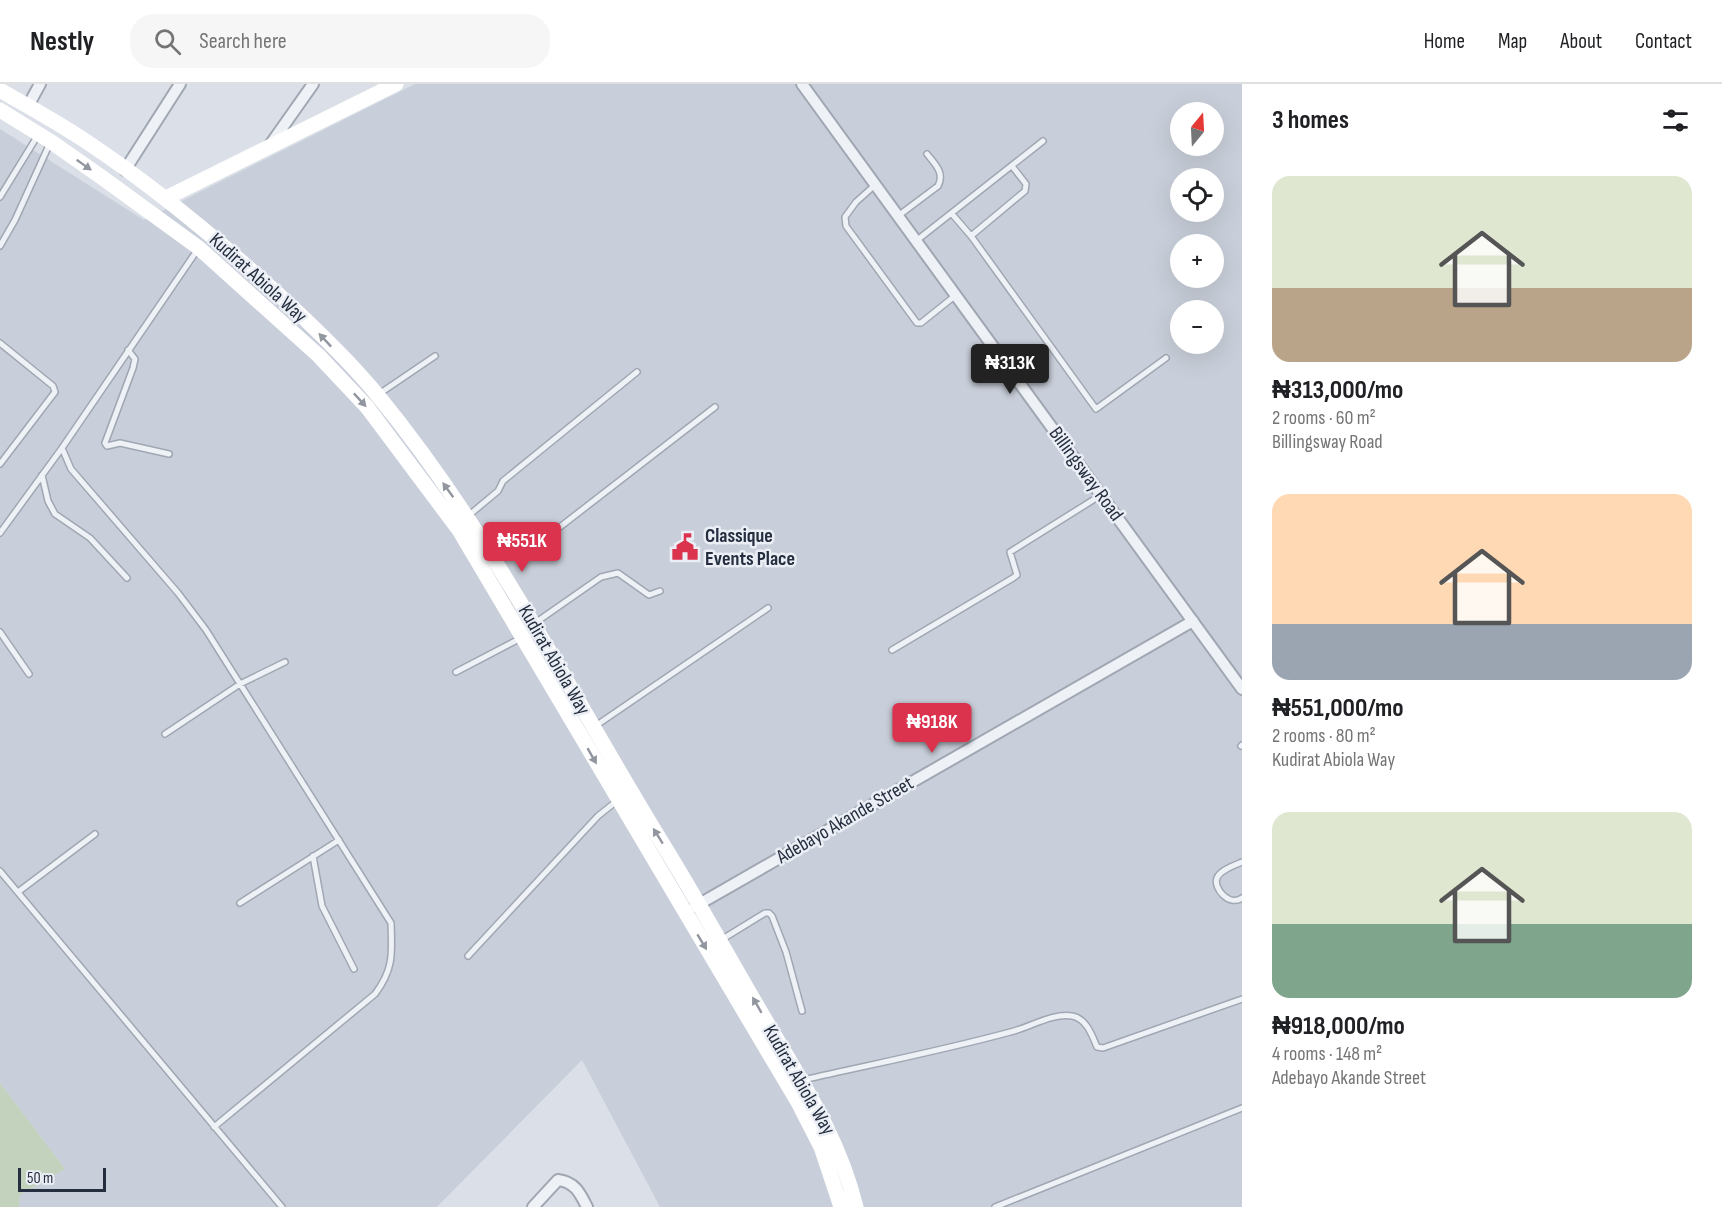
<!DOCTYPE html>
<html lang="en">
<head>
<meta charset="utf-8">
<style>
  body { margin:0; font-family:"Sofia Sans Condensed",sans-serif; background:#f6f6f6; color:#202124; height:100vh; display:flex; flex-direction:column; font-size:22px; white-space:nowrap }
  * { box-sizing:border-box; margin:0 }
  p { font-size:20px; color:#757577 }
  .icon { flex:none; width:33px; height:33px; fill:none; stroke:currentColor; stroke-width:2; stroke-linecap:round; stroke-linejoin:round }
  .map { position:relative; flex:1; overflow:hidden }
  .drawer { display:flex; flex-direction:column; background:#fff; width:480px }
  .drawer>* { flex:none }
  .needle { width:39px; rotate:18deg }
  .fabs { position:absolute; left:1170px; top:18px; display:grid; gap:12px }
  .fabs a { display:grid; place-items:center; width:54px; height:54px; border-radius:50%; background:#fff; box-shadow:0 6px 24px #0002; font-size:30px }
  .scale { position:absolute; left:18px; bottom:15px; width:88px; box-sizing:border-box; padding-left:6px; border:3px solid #242e3f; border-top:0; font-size:16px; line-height:21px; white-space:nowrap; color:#242e3f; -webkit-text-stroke:4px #ebeff5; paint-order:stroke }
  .price { position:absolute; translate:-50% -51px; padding:0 14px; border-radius:6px; background:#db324e; color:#fff; font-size:20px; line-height:39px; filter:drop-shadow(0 2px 3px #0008) }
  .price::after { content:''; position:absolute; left:50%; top:36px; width:18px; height:14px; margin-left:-9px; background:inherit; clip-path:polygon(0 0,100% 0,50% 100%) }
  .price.active { background:#222; color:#fff }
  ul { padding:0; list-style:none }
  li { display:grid; align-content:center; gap:12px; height:318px; padding:0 30px }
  li span { display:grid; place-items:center; height:186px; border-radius:18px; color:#555 }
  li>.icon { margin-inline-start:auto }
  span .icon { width:108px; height:108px; fill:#fffc; stroke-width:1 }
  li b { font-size:26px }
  h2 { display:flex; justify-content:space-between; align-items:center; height:72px; padding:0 30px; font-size:26px }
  header { display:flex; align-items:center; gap:36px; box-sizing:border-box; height:84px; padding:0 30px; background:#fff; border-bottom:2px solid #e0e0e0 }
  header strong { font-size:28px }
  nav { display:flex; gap:33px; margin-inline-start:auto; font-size:21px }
  .search { width:420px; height:54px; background:#f6f6f6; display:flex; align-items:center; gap:15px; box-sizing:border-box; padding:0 21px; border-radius:24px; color:#757577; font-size:22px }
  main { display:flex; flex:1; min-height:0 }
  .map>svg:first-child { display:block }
  .built { fill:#c9cfda; fill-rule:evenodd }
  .green { fill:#c2d2bc }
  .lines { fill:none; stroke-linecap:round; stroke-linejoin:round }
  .lane-casing { stroke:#a0a7b2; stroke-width:8 }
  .street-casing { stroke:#a0a7b2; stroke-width:14 }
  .lane { stroke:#eef1f6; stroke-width:5 }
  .street { stroke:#eef1f6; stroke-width:10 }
  .secondary { stroke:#fff; stroke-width:15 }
  .oneway { fill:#92969f }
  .labels { text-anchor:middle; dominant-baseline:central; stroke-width:5; stroke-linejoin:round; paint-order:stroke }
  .street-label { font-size:20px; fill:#242e3f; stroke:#ebeff5 }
  .poi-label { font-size:20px; font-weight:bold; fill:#242e3f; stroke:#ebeff5; text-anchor:start }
</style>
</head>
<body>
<header>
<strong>Nestly</strong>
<div class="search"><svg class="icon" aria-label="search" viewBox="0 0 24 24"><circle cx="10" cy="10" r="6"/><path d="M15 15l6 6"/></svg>Search here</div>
<nav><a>Home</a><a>Map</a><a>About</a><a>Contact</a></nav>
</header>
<main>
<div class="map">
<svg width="1242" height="1123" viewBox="0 0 1242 1123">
  <rect width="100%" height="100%" fill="#dbe0e8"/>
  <path class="built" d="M 415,0 L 1242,0 L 1242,1123 L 660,1123 L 582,976 L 437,1123 L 19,1123 L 20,1111 L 65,1085 L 0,999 L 0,45 L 144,136 ZM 1180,28 L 1214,28 L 1214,62 L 1180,62 ZM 1180,94 L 1214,94 L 1214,128 L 1180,128 ZM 1180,160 L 1214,160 L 1214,194 L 1180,194 ZM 1180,226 L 1214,226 L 1214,260 L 1180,260 Z"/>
  <path class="green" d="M 0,999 L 65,1085 L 20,1111 L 19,1123 L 0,1123 Z"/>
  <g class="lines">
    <defs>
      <path id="lane" d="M 875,101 L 856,118 L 845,133 L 846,142 L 917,239 L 921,239 L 956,211
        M 0,113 L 38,51
        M 952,130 L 971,152 L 1096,325 L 1166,274
        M 898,132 L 938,102 C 945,89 935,80 927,70
        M 971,152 L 1025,107 L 1026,100 L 1012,82
        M 916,157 L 1043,57
        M 0,162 L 15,136 L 50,59
        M 0,259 L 53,302 L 55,308 L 0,380
        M 128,266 L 135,275 L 133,284 L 105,359 L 107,362 L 120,359 L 169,370
        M 379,310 L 435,272
        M 62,364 L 71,385 L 178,509 L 206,546 L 391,839 C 392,869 394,885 375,910 L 214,1043
        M 42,391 L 48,417 L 55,430 L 90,454 L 127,494
        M 468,432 L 498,407 L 503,397 L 637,288
        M 0,449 L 62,364 L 198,165
        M 496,474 L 509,468 L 538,460 L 715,323
        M 535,539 L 601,493 L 618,489 L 649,511 L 660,507
        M 0,548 L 29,590
        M 892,566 L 1013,494 L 1017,491 L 1010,468 L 1101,411
        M 456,588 L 521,554
        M 594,643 L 768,524
        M 165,650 L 240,600 L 285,578
        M 1241,662 L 1242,661
        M 313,772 L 322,822 L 354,885
        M 1242,778 C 1235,781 1220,786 1217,794 C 1213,804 1229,823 1242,814
        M 0,787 L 282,1123
        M 18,808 L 95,750
        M 240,819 L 339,756
        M 721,856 L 765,829 L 769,829 L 772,832 L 786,868 L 802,927
        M 468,872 L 598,732 L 618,716
        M 803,996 C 873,980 945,966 1014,947 C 1032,942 1053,929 1072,932 C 1086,934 1092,951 1097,963 L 1103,964 L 1242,915
        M 995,1123 L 1242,1024"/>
      <path id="street" d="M 802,0 L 1242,605
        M 28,22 L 40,0
        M 270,61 L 313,0
        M 125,86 L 180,0
        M 694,823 L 1193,537
        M 533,1123 L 558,1096 C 575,1098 580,1109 587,1123"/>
    </defs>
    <use href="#lane" class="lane-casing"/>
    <use href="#street" class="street-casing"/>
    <use href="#lane" class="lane"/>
    <use href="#street" class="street"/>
    <path class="secondary" d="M 0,6 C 29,23 59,39 87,58 C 155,103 217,155 278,210 C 313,242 349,276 379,313 C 492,451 571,611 664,762 C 698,817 729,874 762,930 C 799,994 838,1050 856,1123
      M 0,26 L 50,57 L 100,92 L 199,164 L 319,272 L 367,323 L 459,446 L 799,1020 L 821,1063 L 841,1123
      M 166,114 L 396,0"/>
  </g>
  <defs><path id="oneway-solid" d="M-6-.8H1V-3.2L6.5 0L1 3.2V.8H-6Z" transform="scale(1.5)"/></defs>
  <g class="oneway">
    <use href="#oneway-solid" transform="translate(84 81) rotate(35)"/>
    <use href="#oneway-solid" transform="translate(325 256) rotate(-133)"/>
    <use href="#oneway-solid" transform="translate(360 316) rotate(47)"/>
    <use href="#oneway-solid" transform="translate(448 406) rotate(-126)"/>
    <use href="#oneway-solid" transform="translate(592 672) rotate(60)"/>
    <use href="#oneway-solid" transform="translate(658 752) rotate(-122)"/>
    <use href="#oneway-solid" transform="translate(702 858) rotate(59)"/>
    <use href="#oneway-solid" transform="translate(757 921) rotate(-120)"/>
  </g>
  <defs>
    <symbol id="civic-bare" viewBox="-9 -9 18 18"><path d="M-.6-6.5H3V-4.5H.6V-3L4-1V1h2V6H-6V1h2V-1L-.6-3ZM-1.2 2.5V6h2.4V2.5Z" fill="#db324e" stroke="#ebeff5" stroke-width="2.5" paint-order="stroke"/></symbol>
  </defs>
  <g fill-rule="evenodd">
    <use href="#civic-bare" x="666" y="444" width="38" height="38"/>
  </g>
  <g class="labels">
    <g class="street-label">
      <text transform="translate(258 194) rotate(42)">Kudirat Abiola Way</text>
      <text transform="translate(1086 390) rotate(54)">Billingsway Road</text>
      <text transform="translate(554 576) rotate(60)">Kudirat Abiola Way</text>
      <text transform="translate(845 736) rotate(-30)">Adebayo Akande Street</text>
      <text transform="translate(799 996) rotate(60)">Kudirat Abiola Way</text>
    </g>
    <g class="poi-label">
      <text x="705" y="452">Classique<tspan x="705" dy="23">Events Place</tspan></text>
    </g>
  </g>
</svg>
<div class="fabs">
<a><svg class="needle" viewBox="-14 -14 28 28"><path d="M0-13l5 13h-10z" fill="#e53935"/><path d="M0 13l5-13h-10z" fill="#757577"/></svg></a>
<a><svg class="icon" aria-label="locate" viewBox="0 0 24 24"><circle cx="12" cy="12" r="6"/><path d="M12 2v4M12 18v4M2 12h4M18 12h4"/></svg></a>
<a>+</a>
<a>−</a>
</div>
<div class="scale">50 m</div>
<b class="price active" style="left:1010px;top:311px">₦313K</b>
<b class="price" style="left:522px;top:489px">₦551K</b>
<b class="price" style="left:932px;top:670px">₦918K</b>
</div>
<section class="drawer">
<h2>3 homes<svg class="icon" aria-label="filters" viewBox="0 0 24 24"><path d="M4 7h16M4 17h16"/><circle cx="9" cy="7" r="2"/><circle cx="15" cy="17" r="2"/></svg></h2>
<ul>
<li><span style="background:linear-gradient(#dfe7d0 60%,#b9a48a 0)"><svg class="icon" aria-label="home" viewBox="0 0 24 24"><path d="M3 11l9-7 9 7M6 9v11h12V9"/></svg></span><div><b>₦313,000/mo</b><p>2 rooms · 60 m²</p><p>Billingsway Road</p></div></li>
<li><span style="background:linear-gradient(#ffd9b3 70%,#9aa5b1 0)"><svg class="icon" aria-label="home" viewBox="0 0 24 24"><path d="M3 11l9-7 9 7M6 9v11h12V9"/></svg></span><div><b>₦551,000/mo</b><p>2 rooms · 80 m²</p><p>Kudirat Abiola Way</p></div></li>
<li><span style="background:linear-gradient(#dfe7d0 60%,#7fa58c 0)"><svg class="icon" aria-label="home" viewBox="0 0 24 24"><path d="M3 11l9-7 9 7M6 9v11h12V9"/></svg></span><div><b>₦918,000/mo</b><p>4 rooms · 148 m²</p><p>Adebayo Akande Street</p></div></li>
</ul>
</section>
</main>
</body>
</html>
